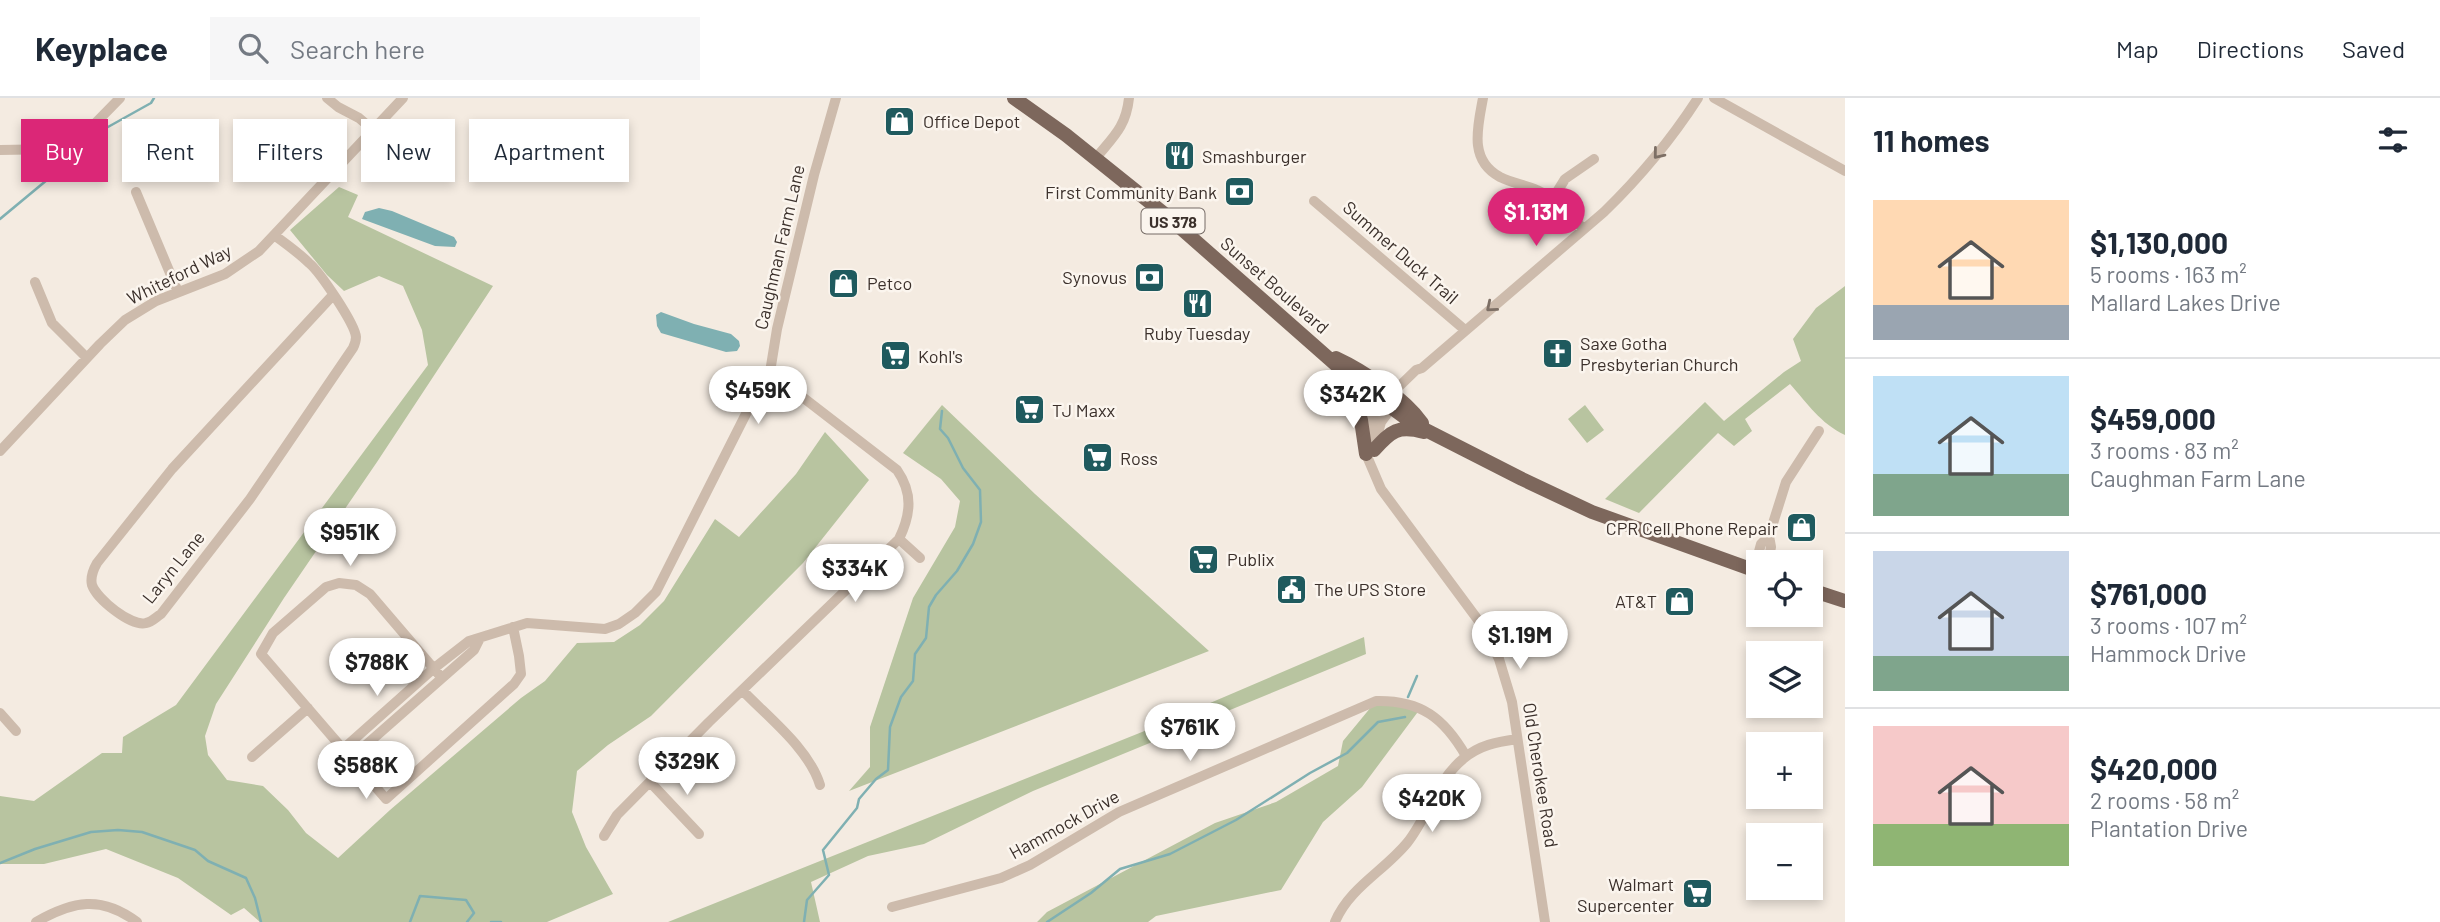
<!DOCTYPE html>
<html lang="en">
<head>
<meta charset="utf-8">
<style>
  body { margin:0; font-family:Barlow,sans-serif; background:#f6f6f7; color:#1f2937; height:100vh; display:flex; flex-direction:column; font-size:26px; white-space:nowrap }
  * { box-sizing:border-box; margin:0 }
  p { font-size:23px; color:#747a83 }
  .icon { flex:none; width:38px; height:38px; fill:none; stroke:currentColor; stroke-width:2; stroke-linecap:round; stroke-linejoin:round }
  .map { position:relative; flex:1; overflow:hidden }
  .details { display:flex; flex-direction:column; background:#fff; width:595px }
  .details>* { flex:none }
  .banner { position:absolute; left:21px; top:21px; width:665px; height:63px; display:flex; gap:14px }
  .controls { position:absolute; left:1746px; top:452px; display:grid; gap:14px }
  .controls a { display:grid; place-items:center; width:77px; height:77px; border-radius:0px; background:#fff; box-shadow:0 4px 10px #0003; font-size:35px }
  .price { position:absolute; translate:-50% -60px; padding:0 16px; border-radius:24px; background:#fff; color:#222; font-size:23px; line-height:46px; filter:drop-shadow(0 2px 4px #0008) }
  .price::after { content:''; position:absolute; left:50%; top:42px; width:21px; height:16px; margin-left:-10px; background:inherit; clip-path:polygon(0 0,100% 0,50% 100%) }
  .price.active { background:#db2777; color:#fff }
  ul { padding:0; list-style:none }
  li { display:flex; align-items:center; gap:21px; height:175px; padding:0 28px }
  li+li { border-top:2px solid #e0e1e3 }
  li span { display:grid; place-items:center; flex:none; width:196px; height:140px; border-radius:0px; color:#555 }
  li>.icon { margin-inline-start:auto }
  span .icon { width:84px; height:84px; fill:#fffc; stroke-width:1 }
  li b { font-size:30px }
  h2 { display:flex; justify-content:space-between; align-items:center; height:84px; padding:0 28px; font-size:30px }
  .chip { padding:0 24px; border-radius:0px; background:#fff; box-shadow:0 4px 10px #0003; font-size:24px; line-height:63px }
  .chip.active { background:#db2777; color:#fff }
  header { display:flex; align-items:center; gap:42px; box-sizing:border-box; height:98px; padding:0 35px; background:#fff; border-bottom:2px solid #e0e1e3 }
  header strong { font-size:33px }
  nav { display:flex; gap:38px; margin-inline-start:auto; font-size:24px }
  .search { width:490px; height:63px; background:#f6f6f7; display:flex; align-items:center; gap:18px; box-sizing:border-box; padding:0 24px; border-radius:0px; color:#747a83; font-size:26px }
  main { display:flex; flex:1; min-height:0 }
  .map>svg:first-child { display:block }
  .green { fill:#b8c4a0 }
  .water { fill:#7fb0b2 }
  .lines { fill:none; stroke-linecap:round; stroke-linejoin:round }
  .stream { stroke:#7fb0b2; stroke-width:2.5 }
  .minor { stroke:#cdbbac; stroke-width:10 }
  .major { stroke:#7d675c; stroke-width:14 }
  .oneway { stroke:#7d6f65 }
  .labels { text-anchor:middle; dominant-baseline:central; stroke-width:5; stroke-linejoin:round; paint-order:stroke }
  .shield { fill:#fbf5ee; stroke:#756b66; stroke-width:2 }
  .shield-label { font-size:16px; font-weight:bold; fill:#3b302b }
  .poi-label { font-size:18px; fill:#3b302b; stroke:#fbf5ee; text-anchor:start }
  .street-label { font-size:18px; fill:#3b302b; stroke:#fbf5ee }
</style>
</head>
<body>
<header>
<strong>Keyplace</strong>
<div class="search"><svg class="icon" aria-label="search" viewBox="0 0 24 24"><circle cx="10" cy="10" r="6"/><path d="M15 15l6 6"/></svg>Search here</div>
<nav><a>Map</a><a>Directions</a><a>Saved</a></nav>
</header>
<main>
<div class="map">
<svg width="1845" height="824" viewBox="0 0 1845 824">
  <rect width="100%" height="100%" fill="#f4ebe1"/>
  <path class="green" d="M 339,89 L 358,97 L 348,119 L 493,188 L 377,364 L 284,500 L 216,606 L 205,638 L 208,657 L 227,682 L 263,688 L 288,712 L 306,735 L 338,760 L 390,712 L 521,600 L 545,583 L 577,545 L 614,544 L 640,527 L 664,503 L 715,421 L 739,439 L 796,376 L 825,334 L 869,382 L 803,465 L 651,618 L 608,647 L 577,673 L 572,714 L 586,749 L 613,796 L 547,824 L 260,824 L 244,810 L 231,817 L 178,780 L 106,751 L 44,766 L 0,766 L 0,698 L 34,703 L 102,655 L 122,655 L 123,639 L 176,607 L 428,267 L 422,232 L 403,188 L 379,178 L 344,193 L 327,177 L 290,132 Z
    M 1845,188 L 1845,337 C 1820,325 1808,306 1790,286 L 1745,321 L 1752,333 L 1734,348 L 1718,335 L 1639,415 L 1605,401 L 1705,304 L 1724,323 L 1784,274 L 1801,263 L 1793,241 L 1816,210 Z
    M 942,307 L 1035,396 L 1209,553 L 849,693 L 870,669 L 870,629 L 913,500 L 955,429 L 960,403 L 941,381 L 903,355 Z
    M 1585,307 L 1604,332 L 1587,345 L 1568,321 Z
    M 1364,539 L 1366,556 L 1033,693 L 924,746 L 868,758 L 811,784 L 820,824 L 668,824 L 1147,632 Z
    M 1376,603 L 1420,611 L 1362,689 L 1323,724 L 1281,792 L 1156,818 L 1148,824 L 1037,824 L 1047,814 L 1215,725 L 1276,704 L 1338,668 L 1343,643 Z"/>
  <path class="water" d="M 379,110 L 392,113 L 454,139 L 457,144 L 455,149 L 435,148 L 362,121 L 365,114 Z
    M 661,214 L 694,226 L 731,236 L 739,243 L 740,248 L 737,253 L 726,254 L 661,235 L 657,228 L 656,217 Z"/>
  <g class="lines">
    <path class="stream" d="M 0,121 L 65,67 L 99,34 L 151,5 L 154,0
      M 1408,599 L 1417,578
      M 0,765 L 35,751 L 91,734 L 118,732 L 142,734 L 195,752 L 208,763 L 246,780 L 255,800 L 261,824
      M 410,824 L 420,798 L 466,802 L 474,815 L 467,824
      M 491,824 L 501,824
      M 804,824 L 807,802 L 829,777 L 823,752 L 857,710 L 859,701 L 876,681 L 888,672 L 890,629 L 901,599 L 913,583 L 915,556 L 926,540 L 929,509 L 936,497 L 957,473 L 973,446 L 981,424 L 980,392 L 963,370 L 948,340 L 940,331 L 942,313
      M 1047,824 L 1091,795 L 1120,771 L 1170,756 L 1236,722 L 1310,675 L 1347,655 L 1378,624 L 1405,619"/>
    <path class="minor" d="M 327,0 L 338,9 L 359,20 L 373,32
      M 1483,0 C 1478,28 1468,62 1500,79 C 1512,85 1525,87 1537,92 C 1555,100 1569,118 1584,131
      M 1714,0 L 1845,73
      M 0,52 L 58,51 L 77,44 L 120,0
      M 1096,60 C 1113,39 1126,29 1129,0
      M 136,94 L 178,194
      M 1552,102 L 1565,81 L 1594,61
      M 1314,103 L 1465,232
      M 274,137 C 286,146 299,155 309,165 C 320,174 355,226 356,239 C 356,243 355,246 353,250 L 250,401 L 161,516 C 156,519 152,524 146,525 C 131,529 97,501 92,487 C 90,479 93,472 97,465 L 172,371 L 333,197
      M 35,184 L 52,225 L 87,260
      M 1374,350 L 1381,324 L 1395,305
      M 0,353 L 100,246 L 125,222 L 156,203 L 225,176 L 259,153 L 403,0
      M 899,441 L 920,460
      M 1768,464 L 1771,449 L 1769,438
      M 1754,472 L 1761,446 L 1769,438 L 1786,384 L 1819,333
      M 441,579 L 370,496 L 356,487 L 339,485 L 326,489 L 273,535 L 261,556 L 386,701 L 514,586 L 521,576 L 519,558 L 513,529
      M 743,593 C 769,620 809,651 820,687
      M 0,615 L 16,633
      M 342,652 L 433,571 L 469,543 L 527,525 L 605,531 L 619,526 L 635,515 L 656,494 L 755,298 L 770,274 L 777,231 L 814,77 L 836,0
      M 252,659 L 308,610
      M 350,661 L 474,552 L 480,540
      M 650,684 L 699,736
      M 604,738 L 617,717 L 709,624 L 899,441 C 911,416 913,395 897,372 L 770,274
      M 892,809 L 1001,780 L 1030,767 L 1119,714 L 1376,603 C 1421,602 1444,620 1466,658
      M 36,824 C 73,803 101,797 137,824
      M 1335,824 C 1349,790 1384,773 1407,745 C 1428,719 1436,683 1463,661 C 1479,647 1497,644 1517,641
      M 1545,824 L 1512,604 L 1499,561 L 1484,530 L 1381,391 L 1366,356 L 1370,327 L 1375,315 L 1383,304 L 1416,272 L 1422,270 L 1604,114 C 1640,79 1671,42 1698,0"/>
    <path class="major" d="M 1014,0 L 1066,37 L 1167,118 L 1351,280 L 1414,326 L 1522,381 L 1592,414 L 1759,474
      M 1336,260 C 1364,273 1404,300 1422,325
      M 1345,280 L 1358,302 L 1366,356
      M 1374,352 C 1391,333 1398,327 1424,334
      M 1811,492 L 1845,503"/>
  </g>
  <defs><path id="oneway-chevron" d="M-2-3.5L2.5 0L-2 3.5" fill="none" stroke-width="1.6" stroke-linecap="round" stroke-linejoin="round" transform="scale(1.75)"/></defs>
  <g class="oneway">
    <use href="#oneway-chevron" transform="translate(1658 56) rotate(129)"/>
    <use href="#oneway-chevron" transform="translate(1491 209) rotate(140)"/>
  </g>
  <defs>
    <symbol id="shop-square" viewBox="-11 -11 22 22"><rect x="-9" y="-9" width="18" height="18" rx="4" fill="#1f5a5e" stroke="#fbf5ee"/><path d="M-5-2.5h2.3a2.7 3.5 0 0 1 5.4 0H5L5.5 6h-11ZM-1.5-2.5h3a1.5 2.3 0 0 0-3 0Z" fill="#fff"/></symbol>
    <symbol id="restaurant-square" viewBox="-11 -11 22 22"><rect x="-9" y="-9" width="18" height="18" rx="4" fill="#1f5a5e" stroke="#fbf5ee"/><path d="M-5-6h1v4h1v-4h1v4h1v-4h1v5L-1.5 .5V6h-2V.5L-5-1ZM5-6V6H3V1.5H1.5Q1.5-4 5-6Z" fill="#fff"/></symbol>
    <symbol id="bank-square" viewBox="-11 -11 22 22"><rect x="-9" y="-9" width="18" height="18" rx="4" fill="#1f5a5e" stroke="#fbf5ee"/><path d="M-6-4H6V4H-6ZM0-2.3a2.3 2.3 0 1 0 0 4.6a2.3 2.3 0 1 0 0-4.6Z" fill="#fff"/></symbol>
    <symbol id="church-square" viewBox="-11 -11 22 22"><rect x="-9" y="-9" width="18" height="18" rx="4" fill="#1f5a5e" stroke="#fbf5ee"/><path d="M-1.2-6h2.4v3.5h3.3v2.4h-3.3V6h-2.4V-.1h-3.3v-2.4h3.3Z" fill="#fff"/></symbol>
    <symbol id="supermarket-square" viewBox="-11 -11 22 22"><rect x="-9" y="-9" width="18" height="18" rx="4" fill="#1f5a5e" stroke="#fbf5ee"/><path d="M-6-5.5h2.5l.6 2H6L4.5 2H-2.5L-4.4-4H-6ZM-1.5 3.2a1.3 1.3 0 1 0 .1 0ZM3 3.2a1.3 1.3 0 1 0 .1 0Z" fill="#fff"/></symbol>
    <symbol id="civic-square" viewBox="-11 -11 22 22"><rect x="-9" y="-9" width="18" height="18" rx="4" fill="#1f5a5e" stroke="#fbf5ee"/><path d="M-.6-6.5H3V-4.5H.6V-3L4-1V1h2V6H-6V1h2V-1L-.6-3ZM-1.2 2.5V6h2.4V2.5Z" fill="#fff"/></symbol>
  </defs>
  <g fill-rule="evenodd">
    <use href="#shop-square" x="882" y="6" width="35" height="35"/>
    <use href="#restaurant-square" x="1162" y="40" width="35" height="35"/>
    <use href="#bank-square" x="1222" y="76" width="35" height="35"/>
    <use href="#bank-square" x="1132" y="162" width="35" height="35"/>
    <use href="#shop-square" x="826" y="168" width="35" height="35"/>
    <use href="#restaurant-square" x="1180" y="188" width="35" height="35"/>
    <use href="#church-square" x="1540" y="238" width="35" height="35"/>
    <use href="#supermarket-square" x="878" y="240" width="35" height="35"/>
    <use href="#supermarket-square" x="1012" y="294" width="35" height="35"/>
    <use href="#supermarket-square" x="1080" y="342" width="35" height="35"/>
    <use href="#shop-square" x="1784" y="412" width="35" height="35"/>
    <use href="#supermarket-square" x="1186" y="444" width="35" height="35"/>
    <use href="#civic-square" x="1274" y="474" width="35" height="35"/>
    <use href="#shop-square" x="1662" y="486" width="35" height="35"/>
    <use href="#supermarket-square" x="1680" y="778" width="35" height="35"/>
  </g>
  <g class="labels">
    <rect class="shield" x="1141.5" y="110.5" width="63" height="25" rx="5"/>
    <g class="shield-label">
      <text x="1173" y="123">US 378</text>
    </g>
    <g class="poi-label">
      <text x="923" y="23">Office Depot</text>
      <text x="1202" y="58">Smashburger</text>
      <text x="1217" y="94" text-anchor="end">First Community Bank</text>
      <text x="1127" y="179" text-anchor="end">Synovus</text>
      <text x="867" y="185">Petco</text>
      <text x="1197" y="235" text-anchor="middle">Ruby Tuesday</text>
      <text x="1580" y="245">Saxe Gotha<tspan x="1580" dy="21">Presbyterian Church</tspan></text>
      <text x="918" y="258">Kohl's</text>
      <text x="1052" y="312">TJ Maxx</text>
      <text x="1120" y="360">Ross</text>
      <text x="1778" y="430" text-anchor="end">CPR Cell Phone Repair</text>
      <text x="1227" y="461">Publix</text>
      <text x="1314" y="491">The UPS Store</text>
      <text x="1657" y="503" text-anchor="end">AT&amp;T</text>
      <text x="1674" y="786" text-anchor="end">Walmart<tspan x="1674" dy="21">Supercenter</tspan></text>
    </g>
    <g class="street-label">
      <text transform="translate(779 149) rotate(-77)">Caughman Farm Lane</text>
      <text transform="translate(1401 154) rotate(41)">Summer Duck Trail</text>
      <text transform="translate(179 176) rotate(-26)">Whiteford Way</text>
      <text transform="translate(1275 187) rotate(41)">Sunset Boulevard</text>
      <text transform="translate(173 469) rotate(-51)">Laryn Lane</text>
      <text transform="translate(1541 677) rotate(81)">Old Cherokee Road</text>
      <text transform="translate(1064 726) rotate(-29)">Hammock Drive</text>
    </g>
  </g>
</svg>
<div class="controls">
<a><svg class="icon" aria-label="locate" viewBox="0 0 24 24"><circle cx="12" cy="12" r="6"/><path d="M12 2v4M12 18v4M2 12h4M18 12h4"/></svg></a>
<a><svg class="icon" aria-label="layers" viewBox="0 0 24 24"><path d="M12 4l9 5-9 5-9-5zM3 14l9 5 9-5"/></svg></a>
<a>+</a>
<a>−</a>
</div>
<b class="price active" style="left:1536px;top:150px">$1.13M</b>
<b class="price" style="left:758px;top:328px">$459K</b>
<b class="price" style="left:1353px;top:332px">$342K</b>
<b class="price" style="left:350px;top:470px">$951K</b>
<b class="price" style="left:855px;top:506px">$334K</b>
<b class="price" style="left:1520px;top:573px">$1.19M</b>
<b class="price" style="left:377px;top:600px">$788K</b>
<b class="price" style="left:1190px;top:665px">$761K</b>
<b class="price" style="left:687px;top:699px">$329K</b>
<b class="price" style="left:366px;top:703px">$588K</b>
<b class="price" style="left:1432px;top:736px">$420K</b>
<div class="banner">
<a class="chip active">Buy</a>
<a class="chip">Rent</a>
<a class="chip">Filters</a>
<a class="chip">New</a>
<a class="chip">Apartment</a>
</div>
</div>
<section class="details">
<h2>11 homes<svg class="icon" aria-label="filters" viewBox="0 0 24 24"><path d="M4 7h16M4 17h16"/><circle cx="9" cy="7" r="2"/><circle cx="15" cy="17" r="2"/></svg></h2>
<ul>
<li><span style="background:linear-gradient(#ffd9b3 75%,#9aa5b1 0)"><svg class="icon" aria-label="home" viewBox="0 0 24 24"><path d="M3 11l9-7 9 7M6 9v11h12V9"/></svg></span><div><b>$1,130,000</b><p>5 rooms · 163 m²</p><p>Mallard Lakes Drive</p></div></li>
<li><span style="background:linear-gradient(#bfe0f5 70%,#7fa58c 0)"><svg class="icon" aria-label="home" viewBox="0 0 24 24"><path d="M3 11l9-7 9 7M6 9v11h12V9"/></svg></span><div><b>$459,000</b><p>3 rooms · 83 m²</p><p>Caughman Farm Lane</p></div></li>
<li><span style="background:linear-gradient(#c9d6e8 75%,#7fa58c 0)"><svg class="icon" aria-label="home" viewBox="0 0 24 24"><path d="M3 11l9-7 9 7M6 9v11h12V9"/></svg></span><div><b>$761,000</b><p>3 rooms · 107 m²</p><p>Hammock Drive</p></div></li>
<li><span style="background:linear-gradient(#f6c9c9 70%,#8fb573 0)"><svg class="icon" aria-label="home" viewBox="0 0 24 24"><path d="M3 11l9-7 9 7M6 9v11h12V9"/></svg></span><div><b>$420,000</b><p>2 rooms · 58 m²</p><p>Plantation Drive</p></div></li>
</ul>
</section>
</main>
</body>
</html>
